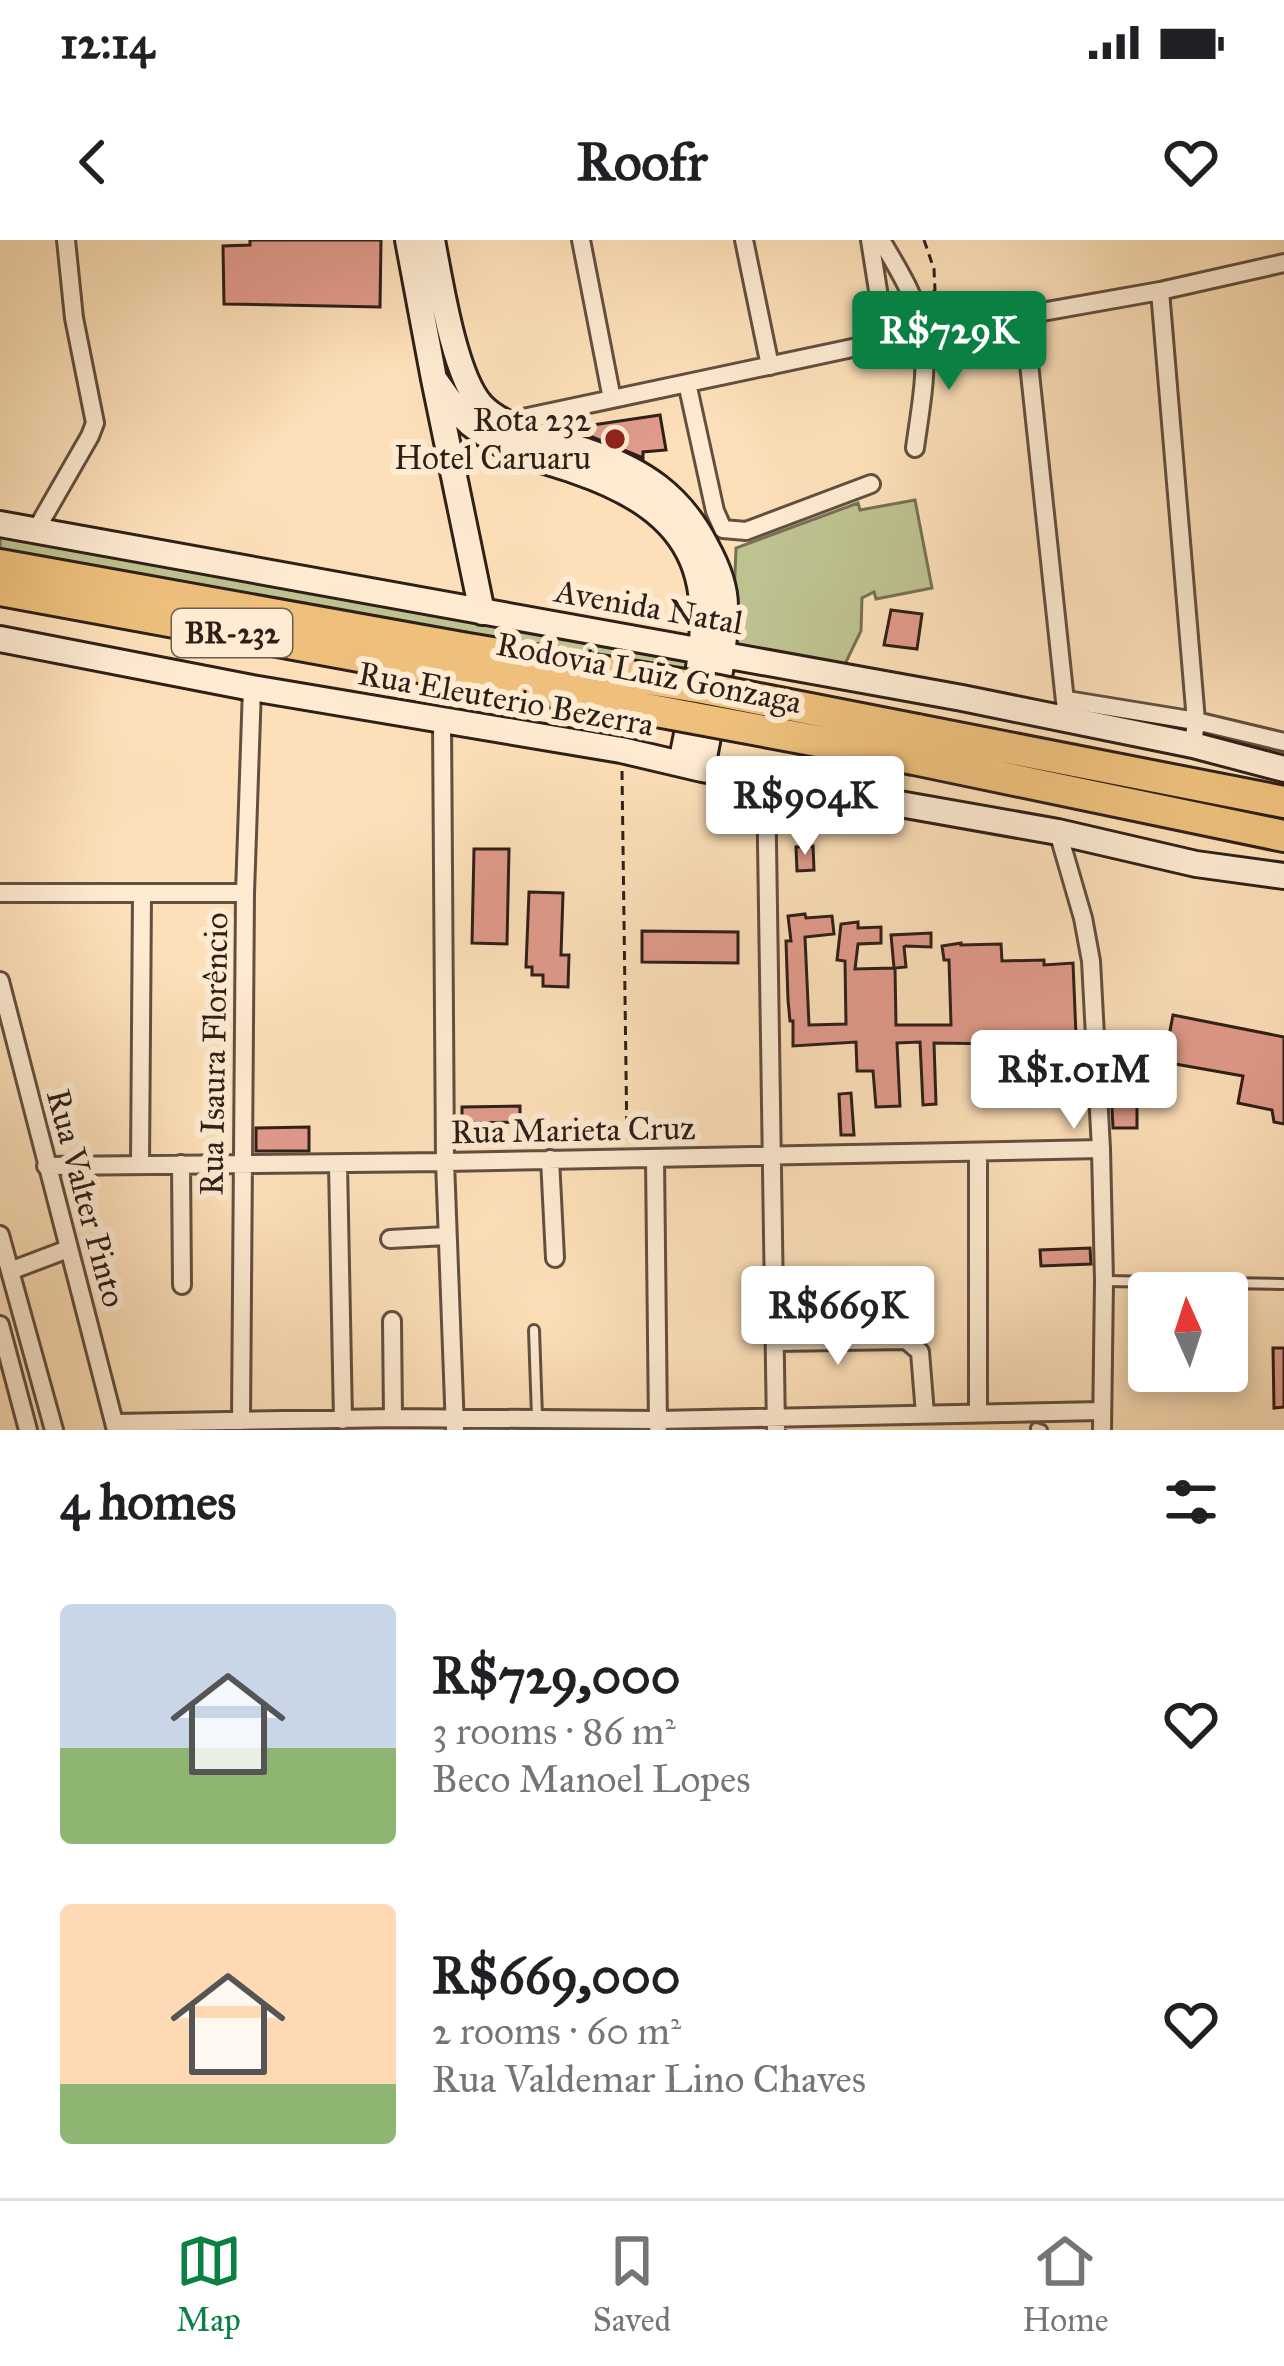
<!DOCTYPE html>
<html lang="en">
<head>
<meta charset="utf-8">
<style>
  body { margin:0; font-family:"IM FELL Great Primer",serif; background:#f2f2f2; color:#202124; height:100vh; display:flex; flex-direction:column; font-size:45px; white-space:nowrap }
  * { box-sizing:border-box; margin:0 }
  p { font-size:39px; color:#757577 }
  .icon { flex:none; width:66px; height:66px; fill:none; stroke:currentColor; stroke-width:2; stroke-linecap:round; stroke-linejoin:round }
  .map { position:relative; height:1190px; overflow:hidden }
  .sheet { display:flex; flex-direction:column; background:#fff; flex:1 }
  .sheet>* { flex:none }
  .needle { width:78px; rotate:357deg }
  .tools { position:absolute; left:1128px; top:1032px; display:grid; gap:24px }
  .tools a { display:grid; place-items:center; width:120px; height:120px; border-radius:12px; background:#fff; box-shadow:0 6px 18px #0003; font-size:60px }
  .price { position:absolute; translate:-50% -102px; padding:0 27px; border-radius:12px; background:#fff; color:#222; font-size:39px; line-height:78px; filter:drop-shadow(0 3px 6px #0008) }
  .price::after { content:''; position:absolute; left:50%; top:72px; width:36px; height:27px; margin-left:-18px; background:inherit; clip-path:polygon(0 0,100% 0,50% 100%) }
  .price.current { background:#0b8043; color:#fff }
  ul { padding:0; list-style:none }
  li { display:flex; align-items:center; gap:36px; height:300px; padding:0 60px }
  li span { display:grid; place-items:center; flex:none; width:336px; height:240px; border-radius:12px; color:#555 }
  li>.icon { margin-inline-start:auto }
  span .icon { width:144px; height:144px; fill:#fffc; stroke-width:1 }
  li b { font-size:51px }
  h2 { display:flex; justify-content:space-between; align-items:center; height:144px; padding:0 60px; font-size:51px }
  .status { display:flex; justify-content:space-between; align-items:center; height:84px; padding:0 60px; background:#fff; direction:ltr }
  .status svg { height:33px; fill:currentColor }
  header { display:flex; justify-content:space-between; align-items:center; height:156px; padding:0 60px; background:#fff; font-size:54px; font-weight:700 }
  .menu { display:flex; justify-content:space-around; align-items:center; height:168px; border-top:3px solid #e0e0e0; background:#fff; font-size:33px; color:#757577 }
  .menu a { display:grid; justify-items:center; gap:6px }
  .menu .current { color:#0b8043 }
  .map>svg:first-child { display:block }
  .green { fill:#bec290; stroke:#767054; stroke-width:3 }
  .building { fill:#e29b8c; stroke:#2e1f18; stroke-width:3 }
  .lines { fill:none; stroke-linecap:round; stroke-linejoin:round }
  .lane-casing { stroke:#624f40; stroke-width:14 }
  .street-casing { stroke:#624f40; stroke-width:22 }
  .secondary-casing { stroke:#2e1f18; stroke-width:30 }
  .highway-casing { stroke:#2e1f18; stroke-width:36 }
  .path { stroke:#2e1f18; stroke-width:3; stroke-dasharray:9 6; stroke-linecap:butt }
  .lane { stroke:#feebd2; stroke-width:8 }
  .street { stroke:#feebd2; stroke-width:16 }
  .secondary { stroke:#feebd2; stroke-width:24 }
  .highway { stroke:#eec07c; stroke-width:30 }
  .highway-bridge-casing { stroke:#2e1f18; stroke-width:36; stroke-linecap:butt }
  .highway-bridge { stroke:#eec07c; stroke-width:30 }
  .poi-dot { fill:#8f2418; stroke:#feebd2; stroke-width:4.5 }
  .labels { text-anchor:middle; dominant-baseline:central; stroke-width:12; stroke-linejoin:round; paint-order:stroke }
  .shield { fill:#feebd2; stroke:#6c5c50; stroke-width:3 }
  .shield-label { font-size:30px; font-weight:bold; fill:#2e1f18 }
  .poi-label { font-size:33px; fill:#2e1f18; stroke:#feebd2; text-anchor:end }
  .street-label { font-size:33px; fill:#2e1f18; stroke:#feebd2 }
</style>
</head>
<body>
<div class="status"><b>12:14</b><svg viewBox="0 0 49 12"><path d="M0 12V9h3v3zM5 12V6h3v6zM10 12V3h3v9zM15 12V0h3v12zM26 1h20v11H26zM47 4h2v5h-2z"/></svg></div>
<header><svg class="icon" aria-label="back" viewBox="0 0 24 24"><path d="M15 5l-7 7 7 7"/></svg>Roofr<svg class="icon" aria-label="heart" viewBox="0 0 24 24"><path d="M12 20l-8-8c-3-5 5-10 8-4 3-6 11-1 8 4z"/></svg></header>
<div class="map">
<svg width="1284" height="1190" viewBox="0 0 1284 1190">
  <rect width="100%" height="100%" fill="#fde0b9"/>
  <filter id="stains"><feTurbulence type="fractalNoise" baseFrequency=".00167" numOctaves="4"/><feColorMatrix values="0 0 0 0 .2 0 0 0 0 .09 0 0 0 0 .02 0 0 0 .5 -.17"/></filter>
  <radialGradient id="worn" r=".72"><stop offset=".6" stop-color="#630" stop-opacity="0"/><stop offset="1" stop-color="#630" stop-opacity=".3"/></radialGradient>
  <path class="green" d="M 915,260 L 932,348 L 876,359 L 874,352 L 862,358 L 861,391 L 845,424 L 753,410 L 736,403 L 734,359 L 736,308 L 858,263 L 860,270 Z
    M 0,292 L 692,414 L 690,449 L 0,317 Z"/>
  <path class="building" d="M 250,0 L 381,0 L 380,67 L 224,64 L 223,6 L 250,5 Z
    M 660,175 L 666,210 L 643,212 L 643,218 L 580,192 L 579,187 Z
    M 891,370 L 922,374 L 917,409 L 884,405 Z
    M 813,606 L 814,630 L 797,631 L 796,607 Z
    M 474,609 L 509,609 L 507,704 L 472,703 Z
    M 529,652 L 563,653 L 561,715 L 569,715 L 568,747 L 543,746 L 543,735 L 532,735 L 532,727 L 526,727 Z
    M 805,674 L 806,678 L 832,676 L 834,694 L 805,697 L 809,785 L 846,784 L 845,721 L 837,720 L 841,684 L 858,682 L 858,688 L 881,687 L 881,703 L 858,704 L 855,729 L 894,728 L 891,695 L 931,693 L 931,707 L 906,706 L 904,707 L 906,727 L 895,728 L 896,785 L 951,785 L 949,720 L 944,720 L 942,706 L 961,703 L 961,705 L 1001,704 L 1002,721 L 1044,720 L 1044,725 L 1073,723 L 1076,795 L 1004,800 L 1005,804 L 934,803 L 936,864 L 923,865 L 920,802 L 897,803 L 900,866 L 876,867 L 873,831 L 857,831 L 856,802 L 793,806 L 793,781 L 790,781 L 788,760 L 786,701 L 791,701 L 788,676 Z
    M 642,691 L 738,692 L 738,723 L 642,722 Z
    M 1173,775 L 1284,797 L 1284,884 L 1274,882 L 1272,870 L 1238,863 L 1243,836 L 1164,822 Z
    M 1111,848 L 1137,848 L 1137,888 L 1113,888 Z
    M 851,853 L 854,895 L 841,895 L 839,854 Z
    M 520,866 L 520,882 L 462,883 L 462,867 Z
    M 309,887 L 309,911 L 256,911 L 256,888 Z
    M 1090,1008 L 1091,1024 L 1041,1026 L 1040,1010 Z
    M 1273,1108 L 1284,1108 L 1284,1167 L 1274,1168 Z"/>
  <g class="lines">
    <defs>
      <path id="lane" d="M 1105,1041 L 1282,1044
        M 534,1090 L 537,1177
        M 1036,1188 L 1042,1190"/>
      <path id="street" d="M 581,0 L 612,159
        M 744,0 L 770,126
        M 870,0 L 886,101
        M 881,0 C 898,29 919,61 923,95 C 928,132 920,171 915,208
        M 1160,51 L 1196,481 L 1193,505
        M 1024,77 L 1067,480
        M 687,143 L 715,271 L 723,289 L 746,291 L 871,244
        M 504,182 L 923,93 L 1160,51 L 1284,23
        M 36,290 L 90,196 L 95,183 L 74,78 L 66,0
        M 1067,460 L 1196,481 L 1284,502
        M 442,481 L 445,922 L 455,1189
        M 766,538 L 776,1190
        M 1058,592 L 1083,678 L 1091,721 L 1101,909 L 1104,1041 L 1102,1190
        M 0,653 L 245,653
        M 0,741 L 116,1190
        M 655,918 L 658,1187
        M 550,919 L 555,1018
        M 181,924 L 182,1045
        M 338,924 L 343,1180
        M 140,925 L 142,654
        M 46,926 L 445,922 L 1101,909
        M 0,995 L 54,1190
        M 390,999 L 446,996
        M 10,1031 L 68,1009
        M 392,1081 L 393,1178
        M 0,1085 L 28,1190
        M 775,1102 L 906,1100 L 920,1112 L 925,1174
        M 978,1173 L 978,912
        M 241,1181 L 245,653 L 252,448
        M 114,1183 L 393,1178 L 658,1180 L 1102,1171"/>
      <path id="secondary" d="M 408,0 L 434,139 L 482,372
        M 432,0 C 440,41 454,135 481,165 C 504,190 557,201 589,212 C 642,230 680,255 706,306 C 716,324 725,345 725,366 C 726,420 711,476 702,529
        M 434,139 C 443,151 451,164 461,175 C 490,206 537,218 576,231 C 740,287 708,385 681,524
        M 0,284 L 962,458 L 1193,505 L 1284,529
        M 0,399 L 252,448 L 621,510 L 702,529 L 1058,592 L 1196,624 L 1284,636"/>
      <path id="highway" d="M 0,325 L 462,408
        M 0,350 L 463,435
        M 917,490 L 1284,562
        M 914,519 L 1284,596"/>
    </defs>
    <use href="#lane" class="lane-casing"/>
    <use href="#street" class="street-casing"/>
    <use href="#secondary" class="secondary-casing"/>
    <use href="#highway" class="highway-casing"/>
    <path class="path" d="M 924,0 L 934,29 L 935,50 L 930,54
      M 622,531 L 627,905"/>
    <use href="#lane" class="lane"/>
    <use href="#street" class="street"/>
    <use href="#secondary" class="secondary"/>
    <use href="#highway" class="highway"/>
    <defs>
      <path id="highway-bridge" d="M 462,408 L 703,448 L 917,490
        M 463,435 L 914,519"/>
    </defs>
    <use href="#highway-bridge" class="highway-bridge-casing"/>
    <use href="#highway-bridge" class="highway-bridge"/>
  </g>
  <circle class="poi-dot" cx="615" cy="199" r="12"/>
  <g class="labels">
    <rect class="shield" x="172" y="369" width="120" height="48" rx="9"/>
    <g class="shield-label">
      <text x="232" y="393">BR-232</text>
    </g>
    <g class="poi-label">
      <text x="591" y="180">Rota 232<tspan x="591" dy="38">Hotel Caruaru</tspan></text>
    </g>
    <g class="street-label">
      <text transform="translate(649 367) rotate(10)">Avenida Natal</text>
      <text transform="translate(649 433) rotate(11)">Rodovia Luiz Gonzaga</text>
      <text transform="translate(506 459) rotate(10)">Rua Eleuterio Bezerra</text>
      <text transform="translate(214 814) rotate(-89)">Rua Isaura Florêncio</text>
      <text transform="translate(573 890) rotate(-1)">Rua Marieta Cruz</text>
      <text transform="translate(86 958) rotate(75)">Rua Valter Pinto</text>
    </g>
  </g>
  <rect width="100%" height="100%" filter="url(#stains)"/>
  <rect width="100%" height="100%" fill="url(#worn)"/>
</svg>
<div class="tools">
<a><svg class="needle" viewBox="-14 -14 28 28"><path d="M0-13l5 13h-10z" fill="#e53935"/><path d="M0 13l5-13h-10z" fill="#757577"/></svg></a>
</div>
<b class="price current" style="left:949px;top:153px">R$729K</b>
<b class="price" style="left:805px;top:618px">R$904K</b>
<b class="price" style="left:1074px;top:892px">R$1.01M</b>
<b class="price" style="left:838px;top:1128px">R$669K</b>
</div>
<section class="sheet">
<h2>4 homes<svg class="icon" aria-label="filters" viewBox="0 0 24 24"><path d="M4 7h16M4 17h16"/><circle cx="9" cy="7" r="2"/><circle cx="15" cy="17" r="2"/></svg></h2>
<ul>
<li><span style="background:linear-gradient(#c9d6e8 60%,#8fb573 0)"><svg class="icon" aria-label="home" viewBox="0 0 24 24"><path d="M3 11l9-7 9 7M6 9v11h12V9"/></svg></span><div><b>R$729,000</b><p>3 rooms · 86 m²</p><p>Beco Manoel Lopes</p></div><svg class="icon" aria-label="heart" viewBox="0 0 24 24"><path d="M12 20l-8-8c-3-5 5-10 8-4 3-6 11-1 8 4z"/></svg></li>
<li><span style="background:linear-gradient(#ffd9b3 75%,#8fb573 0)"><svg class="icon" aria-label="home" viewBox="0 0 24 24"><path d="M3 11l9-7 9 7M6 9v11h12V9"/></svg></span><div><b>R$669,000</b><p>2 rooms · 60 m²</p><p>Rua Valdemar Lino Chaves</p></div><svg class="icon" aria-label="heart" viewBox="0 0 24 24"><path d="M12 20l-8-8c-3-5 5-10 8-4 3-6 11-1 8 4z"/></svg></li>
</ul>
</section>
<nav class="menu">
<a class="current"><svg class="icon" aria-label="map" viewBox="0 0 24 24"><path d="M3 6l6-2 6 2 6-2v14l-6 2-6-2-6 2zM9 4v14M15 6v14"/></svg>Map</a>
<a><svg class="icon" aria-label="saved" viewBox="0 0 24 24"><path d="M7 4h10v16l-5-4-5 4z"/></svg>Saved</a>
<a><svg class="icon" aria-label="home" viewBox="0 0 24 24"><path d="M3 11l9-7 9 7M6 9v11h12V9"/></svg>Home</a>
</nav>
</body>
</html>
